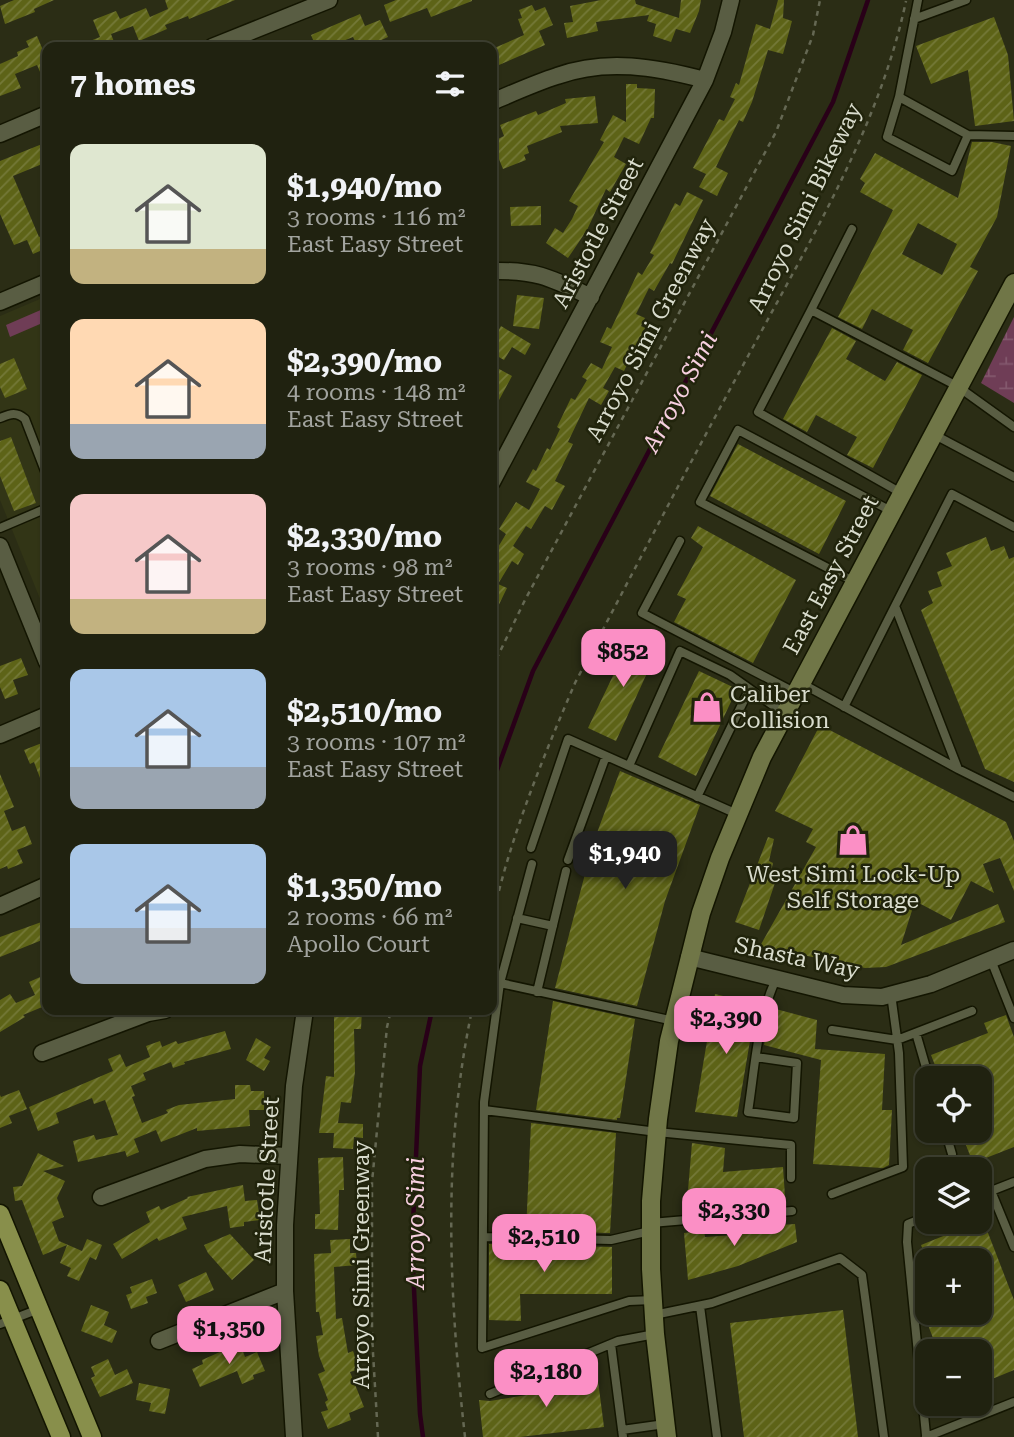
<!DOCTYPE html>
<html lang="en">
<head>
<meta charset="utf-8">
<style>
  body { margin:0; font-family:"Roboto Serif",serif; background:#2d2f1e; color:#f1f3f6; height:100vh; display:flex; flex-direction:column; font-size:26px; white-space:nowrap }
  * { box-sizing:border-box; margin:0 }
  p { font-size:23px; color:#a2a49f }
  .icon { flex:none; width:38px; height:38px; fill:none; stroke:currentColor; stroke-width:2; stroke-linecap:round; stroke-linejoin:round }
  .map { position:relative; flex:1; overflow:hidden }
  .panel { position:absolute; left:42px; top:42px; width:455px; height:973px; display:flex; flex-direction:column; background:#202210; border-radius:14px; box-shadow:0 2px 5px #0004,0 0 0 2px #3d3f30 }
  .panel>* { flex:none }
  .tools { position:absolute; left:915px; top:1066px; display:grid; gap:14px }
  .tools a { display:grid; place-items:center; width:77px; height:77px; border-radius:14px; background:#202210; box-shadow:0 2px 5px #0004,0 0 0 2px #3d3f30; font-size:35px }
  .price { position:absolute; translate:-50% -60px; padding:0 16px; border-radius:14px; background:#fb8fc5; color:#111; font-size:23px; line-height:46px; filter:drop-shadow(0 2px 4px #0008) }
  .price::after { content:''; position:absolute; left:50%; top:42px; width:21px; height:16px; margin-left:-10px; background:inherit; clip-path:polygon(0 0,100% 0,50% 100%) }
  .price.active { background:#222; color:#fff }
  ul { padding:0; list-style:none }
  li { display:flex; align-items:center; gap:21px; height:175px; padding:0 28px }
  li span { display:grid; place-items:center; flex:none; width:196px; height:140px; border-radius:14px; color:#555 }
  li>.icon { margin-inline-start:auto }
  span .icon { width:84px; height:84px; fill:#fffc; stroke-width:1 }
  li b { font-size:30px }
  h2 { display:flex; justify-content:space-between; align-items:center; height:84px; padding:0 28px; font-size:30px }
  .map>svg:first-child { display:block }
  .built { fill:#323516 }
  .wetland { fill:url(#wetland-marsh) }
  .pitch { fill:#6f3d56 }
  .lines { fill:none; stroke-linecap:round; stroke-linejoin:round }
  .stream { stroke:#290018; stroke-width:4.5 }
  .building { fill:url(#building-hatch); fill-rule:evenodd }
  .lane-casing { stroke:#131501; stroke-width:11 }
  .street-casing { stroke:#131501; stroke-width:19 }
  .secondary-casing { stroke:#131501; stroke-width:21 }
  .primary-casing { stroke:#131501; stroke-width:21 }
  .path { stroke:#656853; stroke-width:2.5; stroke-dasharray:5 5; stroke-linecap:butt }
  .lane { stroke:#595d43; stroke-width:8 }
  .street { stroke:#595d43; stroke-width:16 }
  .secondary { stroke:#707647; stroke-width:18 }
  .primary { stroke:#888f4b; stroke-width:18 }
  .labels { text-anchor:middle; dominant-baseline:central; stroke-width:5; stroke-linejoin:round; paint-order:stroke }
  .street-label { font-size:23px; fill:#d9dccd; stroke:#21240c }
  .poi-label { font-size:23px; fill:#d9dccd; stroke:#21240c; text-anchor:start }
  .water-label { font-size:24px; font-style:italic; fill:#f7cfe0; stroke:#21240c }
</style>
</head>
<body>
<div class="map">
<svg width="1014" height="1437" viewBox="0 0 1014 1437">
  <defs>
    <pattern id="wetland-marsh" width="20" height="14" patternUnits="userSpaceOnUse" patternTransform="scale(1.75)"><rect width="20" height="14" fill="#6f3d56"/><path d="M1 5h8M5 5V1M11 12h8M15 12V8" fill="none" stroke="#83586d"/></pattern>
    <pattern id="building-hatch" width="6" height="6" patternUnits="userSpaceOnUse" patternTransform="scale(1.75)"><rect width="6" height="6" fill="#5d6317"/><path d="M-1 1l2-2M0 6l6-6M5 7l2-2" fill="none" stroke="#747938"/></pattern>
  </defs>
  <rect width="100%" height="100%" fill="#2b2d15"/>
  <path class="built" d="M 47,296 L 47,616 L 0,500 L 0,316 Z"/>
  <path class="wetland" d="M 1014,317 L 1014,403 L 981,383 Z"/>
  <path class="pitch" d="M 43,309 L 47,321 L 10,337 L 6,325 Z"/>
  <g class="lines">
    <path class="stream" d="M 492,784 L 533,671 L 833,102 L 868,0
      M 423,1437 L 420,1414 L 412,1247 L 420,1066 L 432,1010"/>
  </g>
  <path class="building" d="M 14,0 L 54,0 L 34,9 L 35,12 L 5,24 L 0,6 Z
    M 165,0 L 235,0 L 189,19 L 188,16 L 165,25 L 167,29 L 139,41 L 133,26 L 111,34 L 116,47 L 75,47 L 100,37 L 93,20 L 116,11 L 120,19 L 146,8 L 150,17 L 168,9 Z
    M 396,0 L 472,0 L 472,1 L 431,17 L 427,8 L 390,22 L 384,5 Z
    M 601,0 L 635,0 L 636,4 L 679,18 L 681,0 L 701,0 L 699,11 L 690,33 L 676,29 L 671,42 L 653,36 L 656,24 L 647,21 L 649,15 L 596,22 L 598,31 L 567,38 L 564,23 L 573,22 L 570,6 Z
    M 778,0 L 784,0 L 783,18 L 792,21 L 783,54 L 768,50 L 752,102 L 743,122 L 739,120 L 716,167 L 728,173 L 717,196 L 699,187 L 706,174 L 693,168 L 719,119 L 724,121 L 735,99 L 730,97 L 736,83 L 739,85 L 756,24 L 770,29 Z
    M 532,5 L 535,11 L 545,7 L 553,25 L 539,31 L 545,45 L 492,68 L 492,49 L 524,35 L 518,19 L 522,18 L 519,10 Z
    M 360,14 L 365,26 L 380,20 L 388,37 L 377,42 L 379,47 L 358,47 L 353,37 L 328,47 L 316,47 L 311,35 Z
    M 994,17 L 1008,55 L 1014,121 L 975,126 L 968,70 L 931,84 L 916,46 Z
    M 37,36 L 45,55 L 47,54 L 47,88 L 37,65 L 15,74 L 21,88 L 0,96 L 0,64 L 18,56 L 17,52 L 29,47 L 26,41 Z
    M 626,84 L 637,84 L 637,88 L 655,89 L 654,118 L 651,118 L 639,144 L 624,137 L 614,157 L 626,164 L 610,192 L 606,189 L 587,230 L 568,258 L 546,243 L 555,228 L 563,233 L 572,219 L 578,206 L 569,201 L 604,142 L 600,140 L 613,115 L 626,122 Z
    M 595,96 L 598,123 L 560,126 L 562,132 L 527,146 L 529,153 L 524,155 L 526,160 L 503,169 L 492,142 L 504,136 L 500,125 L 536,111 L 538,115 L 566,103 L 565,99 Z
    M 47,142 L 47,162 L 13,176 L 39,237 L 47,233 L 47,248 L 33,254 L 27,240 L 14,245 L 0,214 L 0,161 Z
    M 972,142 L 992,142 L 1011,146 L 997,217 L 970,267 L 978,271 L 928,363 L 903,350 L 913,330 L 872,309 L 862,329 L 838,317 L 893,210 L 860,192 L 865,183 L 860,179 L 875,153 L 958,198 ZM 918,223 L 957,244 L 942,275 L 902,254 Z
    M 687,192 L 703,200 L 672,264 L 670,263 L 654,291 L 649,288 L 636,314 L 645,318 L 641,326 L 645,328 L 624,371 L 615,367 L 603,388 L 609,391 L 601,405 L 589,398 L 568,442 L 573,444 L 555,481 L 565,486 L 552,510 L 545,506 L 531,529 L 526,526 L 513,546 L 524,554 L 518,565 L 512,561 L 498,584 L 507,588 L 492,619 L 492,557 L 506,534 L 499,529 L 516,502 L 529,510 L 540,489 L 526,482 L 533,469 L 536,471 L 547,448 L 550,450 L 560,429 L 557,427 L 571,398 L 575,400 L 587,380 L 582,377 L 591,363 L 602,369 L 612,347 L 600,342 L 607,327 L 611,329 L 638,272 L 642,275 L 654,255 L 650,253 L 675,203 L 680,206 Z
    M 541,206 L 541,225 L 511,226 L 510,207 Z
    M 517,295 L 544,298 L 539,329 L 513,326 Z
    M 501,326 L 531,344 L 525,355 L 512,347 L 504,360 L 492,353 L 492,342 Z
    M 832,328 L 856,341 L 846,359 L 885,381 L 897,362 L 922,375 L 873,468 L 847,455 L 857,437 L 816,415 L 807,432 L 783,419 Z
    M 14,358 L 27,389 L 5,398 L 0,387 L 0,364 Z
    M 492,365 L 512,376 L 492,413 Z
    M 11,437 L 36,503 L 14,511 L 0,476 L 0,441 Z
    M 738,444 L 846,501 L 819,554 L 710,496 Z
    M 698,526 L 796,580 L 753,663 L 674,622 L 686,599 L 677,595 L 703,547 L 691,538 Z
    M 986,537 L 991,551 L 1004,546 L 1009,559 L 1014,557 L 1014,782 L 985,769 L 921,610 L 933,603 L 928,591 L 942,586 L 937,572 L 952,566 L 946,553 Z
    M 632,636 L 658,649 L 616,741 L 588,728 Z
    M 21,658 L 28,675 L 13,680 L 18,694 L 5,699 L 0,687 L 0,666 Z
    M 699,671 L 737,689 L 696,776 L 658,757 Z
    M 820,725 L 1006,822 L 1014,841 L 1014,891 L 1000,858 L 983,864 L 994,893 L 971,881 L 951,920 L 915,901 L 901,945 L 998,904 L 1005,922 L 886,967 L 865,968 L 760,946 L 816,847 L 806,842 L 813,829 L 775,811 Z
    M 47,741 L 47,794 L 46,794 L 34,762 L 30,764 L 24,750 Z
    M 620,771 L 700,805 L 665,901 L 637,1006 L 555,988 L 585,874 L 582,873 Z
    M 0,774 L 14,807 L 4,811 L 12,831 L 25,826 L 32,844 L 17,850 L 23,863 L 8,869 L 7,866 L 0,869 Z
    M 768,837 L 774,839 L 769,861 L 773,863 L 771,871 L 778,874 L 759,930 L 735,922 Z
    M 47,920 L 47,938 L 0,957 L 0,937 Z
    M 47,974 L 47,1005 L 23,1015 L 25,1017 L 0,1032 L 0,1000 L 10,994 L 16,1003 L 35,995 L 29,982 Z
    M 715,994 L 760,1005 L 750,1041 L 737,1117 L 695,1112 Z
    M 553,1001 L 635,1019 L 620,1118 L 617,1118 L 617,1120 L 536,1110 Z
    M 772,1008 L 817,1020 L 815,1049 L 885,1054 L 882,1110 L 892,1110 L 889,1165 L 883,1168 L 813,1164 L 821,1060 L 764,1045 Z
    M 334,1010 L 362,1010 L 361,1029 L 354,1029 L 355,1072 L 351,1103 L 341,1102 L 338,1123 L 363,1124 L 363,1138 L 354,1137 L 353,1149 L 333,1148 L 334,1133 L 319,1133 L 326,1076 L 334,1077 Z
    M 1006,1015 L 1014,1037 L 1014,1147 L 973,1163 L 960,1130 L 980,1130 L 980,1078 L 940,1078 L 931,1055 L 988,1033 L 984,1023 Z
    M 225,1031 L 231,1049 L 184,1062 L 185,1064 L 173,1068 L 171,1062 L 143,1073 L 146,1080 L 131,1086 L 135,1096 L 132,1097 L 142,1123 L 168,1113 L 166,1110 L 179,1105 L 235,1099 L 235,1085 L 250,1085 L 251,1091 L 264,1091 L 264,1110 L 249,1110 L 250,1126 L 197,1131 L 197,1128 L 161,1142 L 156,1130 L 134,1139 L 139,1152 L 127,1157 L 125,1151 L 78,1162 L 73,1141 L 94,1135 L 96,1140 L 118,1135 L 105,1100 L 94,1104 L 92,1098 L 56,1113 L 59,1123 L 38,1131 L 29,1107 L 113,1071 L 108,1059 L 120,1054 L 126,1067 L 150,1057 L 146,1046 L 160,1041 L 162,1047 L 176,1041 L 178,1044 Z
    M 256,1038 L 271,1047 L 264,1058 L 270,1061 L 264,1071 L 246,1060 Z
    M 19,1090 L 27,1109 L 9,1116 L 12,1123 L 0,1128 L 0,1095 L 1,1097 Z
    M 531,1123 L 616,1133 L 610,1233 L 526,1231 Z
    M 692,1143 L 725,1148 L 723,1172 L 783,1167 L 785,1196 L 687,1202 Z
    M 38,1153 L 64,1166 L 43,1171 L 65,1181 L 57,1198 L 64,1217 L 52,1222 L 59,1241 L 82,1251 L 87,1239 L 102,1245 L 96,1260 L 90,1257 L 79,1281 L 67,1276 L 71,1268 L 60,1263 L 67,1245 L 43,1255 L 22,1200 L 15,1201 L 13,1187 L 22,1186 Z
    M 343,1157 L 344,1190 L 339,1190 L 338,1230 L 315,1229 L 315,1214 L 320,1214 L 318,1158 Z
    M 243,1185 L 245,1201 L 257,1200 L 260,1220 L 244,1222 L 244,1226 L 230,1228 L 227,1206 L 182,1217 L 187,1229 L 159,1241 L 157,1238 L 122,1259 L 113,1244 L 150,1222 L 146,1212 L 159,1206 L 161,1210 L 188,1198 L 187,1197 Z
    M 983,1220 L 1014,1300 L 1014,1370 L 980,1384 L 980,1351 L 938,1351 L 923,1312 L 980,1312 L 980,1260 L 927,1260 L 921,1245 Z
    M 795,1224 L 797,1242 L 738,1266 L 688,1280 L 684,1233 L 704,1230 L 705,1237 L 735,1235 L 735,1228 Z
    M 230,1234 L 254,1260 L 232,1280 L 208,1253 L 204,1245 Z
    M 350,1239 L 350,1253 L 356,1253 L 357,1265 L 334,1267 L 336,1319 L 342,1318 L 348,1353 L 353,1351 L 360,1369 L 350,1372 L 364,1407 L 349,1413 L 351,1420 L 328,1429 L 321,1412 L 328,1410 L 325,1402 L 328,1400 L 318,1374 L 325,1371 L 319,1356 L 316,1336 L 323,1335 L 319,1312 L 316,1312 L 314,1254 L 331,1253 L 330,1240 Z
    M 489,1244 L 612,1247 L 612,1294 L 520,1294 L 521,1321 L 489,1320 Z
    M 206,1272 L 214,1290 L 186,1302 L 178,1285 Z
    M 152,1279 L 157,1293 L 146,1297 L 148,1303 L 131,1309 L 126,1295 L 132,1293 L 130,1287 Z
    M 91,1305 L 109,1312 L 104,1325 L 117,1331 L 112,1343 L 81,1331 Z
    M 843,1310 L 858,1437 L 744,1437 L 730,1323 Z
    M 240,1343 L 245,1357 L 257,1352 L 265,1371 L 253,1375 L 254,1379 L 242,1384 L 237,1371 L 200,1387 L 192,1369 L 203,1364 L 202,1360 Z
    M 108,1359 L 115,1375 L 127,1369 L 133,1383 L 100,1397 L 91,1378 L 95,1376 L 91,1367 Z
    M 597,1373 L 604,1427 L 520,1437 L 483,1437 L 479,1400 L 490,1401 L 539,1393 L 538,1381 L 541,1380 Z
    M 139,1383 L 170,1389 L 165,1414 L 149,1411 L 151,1403 L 136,1400 Z"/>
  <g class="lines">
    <defs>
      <path id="lane" d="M 918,0 L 899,97 L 968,135 L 1014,136
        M 914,19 L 966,0
        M 899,97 L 887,137 L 952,171 L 968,135
        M 811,310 L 852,229
        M 0,418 C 10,414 16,411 25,419 L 47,476
        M 933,434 L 1014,477
        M 903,494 L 758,412 L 811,310 L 957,386 L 1014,427
        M 0,528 L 47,508
        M 680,541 L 642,613 L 796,693
        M 855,582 L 700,502 L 738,430 L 893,512
        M 801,683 L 958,769 L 895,606 L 952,494 L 1014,527
        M 844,707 L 895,606
        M 629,766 L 680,651 L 730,675 L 785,714
        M 958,769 L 1014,797
        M 697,797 L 749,690
        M 531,848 L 568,739 L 737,814
        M 568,860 L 606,756
        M 532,864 L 500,983 L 484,1102 L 482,1348 L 629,1301 L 653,1300
        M 517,918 L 553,926
        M 991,960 L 1014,1018
        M 500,983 L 674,1021
        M 537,992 L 566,871
        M 832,1030 L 897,1040 L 972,1011
        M 916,1033 L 929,1078
        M 756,1057 L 797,1063 L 794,1118 L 748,1112 C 755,1067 757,1020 776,979
        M 484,1110 L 657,1132 L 791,1145 L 791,1178
        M 945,1130 L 952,1154
        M 1014,1182 L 991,1191 L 1014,1247
        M 832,1194 L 903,1167 L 899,1053 L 891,994
        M 980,1195 L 991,1191
        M 651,1223 L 792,1211
        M 483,1237 L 611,1240 L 650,1231
        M 700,1306 L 717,1437
        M 654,1315 L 712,1303 L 840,1258 L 862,1275 L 884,1437
        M 0,1324 L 39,1309
        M 611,1344 L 623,1437
        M 490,1394 L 618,1341 L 655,1334
        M 622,1430 L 665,1424
        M 926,1435 L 907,1242 L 908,1224 L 928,1216
        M 926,1437 L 1014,1402"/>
      <path id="street" d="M 212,47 L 329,0
        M 492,102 C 513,93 535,83 557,76 C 606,58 656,67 705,80
        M 0,134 L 47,114
        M 492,271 C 537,270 551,278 591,297
        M 0,302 L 47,282
        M 492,482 L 705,80 L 723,32 L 731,0
        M 0,546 L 47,662
        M 0,735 L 47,715
        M 0,906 L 47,885
        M 689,957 L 843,995 L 882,997 L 931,984 L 1014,950
        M 42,1053 L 148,1013 L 165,1010
        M 101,1197 L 205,1159 L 240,1154 L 288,1156
        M 159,1341 L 285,1291
        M 294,1437 L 285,1291 L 285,1225 L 294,1086 L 305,1010"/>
      <path id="secondary" d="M 667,1437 L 655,1334 L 651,1269 L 651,1201 L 658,1119 L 669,1041 L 701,913 L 720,858 L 762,757 L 1014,283"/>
      <path id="primary" d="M 0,1214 L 92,1437
        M 0,1290 L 61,1437"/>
    </defs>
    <use href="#lane" class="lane-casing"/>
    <use href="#street" class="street-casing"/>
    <use href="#secondary" class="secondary-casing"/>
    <use href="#primary" class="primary-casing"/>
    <path class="path" d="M 492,668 L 525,600 L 776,132 L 813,35 L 820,0
      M 492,920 C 510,837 542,760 575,683 C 634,570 693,457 754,345 C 813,235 880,124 906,1
      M 378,1437 L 372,1336 L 372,1182 L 387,1027 L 391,1010
      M 465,1437 C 449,1295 442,1151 472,1010"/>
    <use href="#lane" class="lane"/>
    <use href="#street" class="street"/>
    <use href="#secondary" class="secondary"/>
    <use href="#primary" class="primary"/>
  </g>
  <defs>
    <symbol id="shop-bare" viewBox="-9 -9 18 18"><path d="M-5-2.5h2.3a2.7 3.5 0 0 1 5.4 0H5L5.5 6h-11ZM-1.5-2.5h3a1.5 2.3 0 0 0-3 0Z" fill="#fb8fc5" stroke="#21240c" stroke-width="2.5" paint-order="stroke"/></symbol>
  </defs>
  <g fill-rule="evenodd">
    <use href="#shop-bare" x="685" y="685" width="44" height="44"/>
    <use href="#shop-bare" x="831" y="818" width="44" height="44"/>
  </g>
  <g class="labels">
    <g class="street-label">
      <text transform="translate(805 208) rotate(-64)">Arroyo Simi Bikeway</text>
      <text transform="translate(598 233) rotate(-62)">Aristotle Street</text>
      <text transform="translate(651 330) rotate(-62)">Arroyo Simi Greenway</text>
      <text transform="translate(831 575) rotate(-62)">East Easy Street</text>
      <text transform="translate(797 958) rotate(12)">Shasta Way</text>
      <text transform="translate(267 1180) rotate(-87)">Aristotle Street</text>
      <text transform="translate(361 1265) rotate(-90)">Arroyo Simi Greenway</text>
    </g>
    <g class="poi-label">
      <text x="730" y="694">Caliber<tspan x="730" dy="26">Collision</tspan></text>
      <text x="853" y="874" text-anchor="middle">West Simi Lock-Up<tspan x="853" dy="26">Self Storage</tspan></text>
    </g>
    <g class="water-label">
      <text transform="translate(680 392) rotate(-62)">Arroyo Simi</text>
      <text transform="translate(416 1223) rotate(-90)">Arroyo Simi</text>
    </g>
  </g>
</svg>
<div class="tools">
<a><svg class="icon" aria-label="locate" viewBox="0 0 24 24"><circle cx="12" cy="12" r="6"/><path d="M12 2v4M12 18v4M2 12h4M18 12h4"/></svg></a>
<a><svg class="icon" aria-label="layers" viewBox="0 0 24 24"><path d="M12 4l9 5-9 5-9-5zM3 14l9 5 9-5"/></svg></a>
<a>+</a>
<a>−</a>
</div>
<b class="price" style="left:623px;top:689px">$852</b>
<b class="price active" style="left:625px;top:891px">$1,940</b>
<b class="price" style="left:726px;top:1056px">$2,390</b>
<b class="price" style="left:734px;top:1248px">$2,330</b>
<b class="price" style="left:544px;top:1274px">$2,510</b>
<b class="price" style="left:229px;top:1366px">$1,350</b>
<b class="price" style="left:546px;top:1409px">$2,180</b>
<section class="panel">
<h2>7 homes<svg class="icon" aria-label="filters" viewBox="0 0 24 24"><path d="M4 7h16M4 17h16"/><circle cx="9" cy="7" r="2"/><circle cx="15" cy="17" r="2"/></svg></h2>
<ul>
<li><span style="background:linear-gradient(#dfe7d0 75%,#c2b280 0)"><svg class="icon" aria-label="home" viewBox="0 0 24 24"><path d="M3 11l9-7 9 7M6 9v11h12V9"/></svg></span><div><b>$1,940/mo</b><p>3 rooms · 116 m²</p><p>East Easy Street</p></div></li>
<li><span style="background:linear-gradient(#ffd9b3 75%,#9aa5b1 0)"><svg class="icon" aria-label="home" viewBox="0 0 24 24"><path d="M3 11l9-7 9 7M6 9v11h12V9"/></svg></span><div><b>$2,390/mo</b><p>4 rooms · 148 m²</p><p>East Easy Street</p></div></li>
<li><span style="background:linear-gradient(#f6c9c9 75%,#c2b280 0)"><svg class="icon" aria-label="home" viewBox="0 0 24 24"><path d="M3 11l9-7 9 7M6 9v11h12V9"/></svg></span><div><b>$2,330/mo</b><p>3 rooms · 98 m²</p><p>East Easy Street</p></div></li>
<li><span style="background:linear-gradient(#a9c7e8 70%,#9aa5b1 0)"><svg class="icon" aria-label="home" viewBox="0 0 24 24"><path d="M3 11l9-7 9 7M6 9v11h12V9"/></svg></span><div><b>$2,510/mo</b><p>3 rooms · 107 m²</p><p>East Easy Street</p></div></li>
<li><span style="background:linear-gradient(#a9c7e8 60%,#9aa5b1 0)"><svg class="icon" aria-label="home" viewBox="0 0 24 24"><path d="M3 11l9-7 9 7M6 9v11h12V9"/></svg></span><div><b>$1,350/mo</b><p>2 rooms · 66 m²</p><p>Apollo Court</p></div></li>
</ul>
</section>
</div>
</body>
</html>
